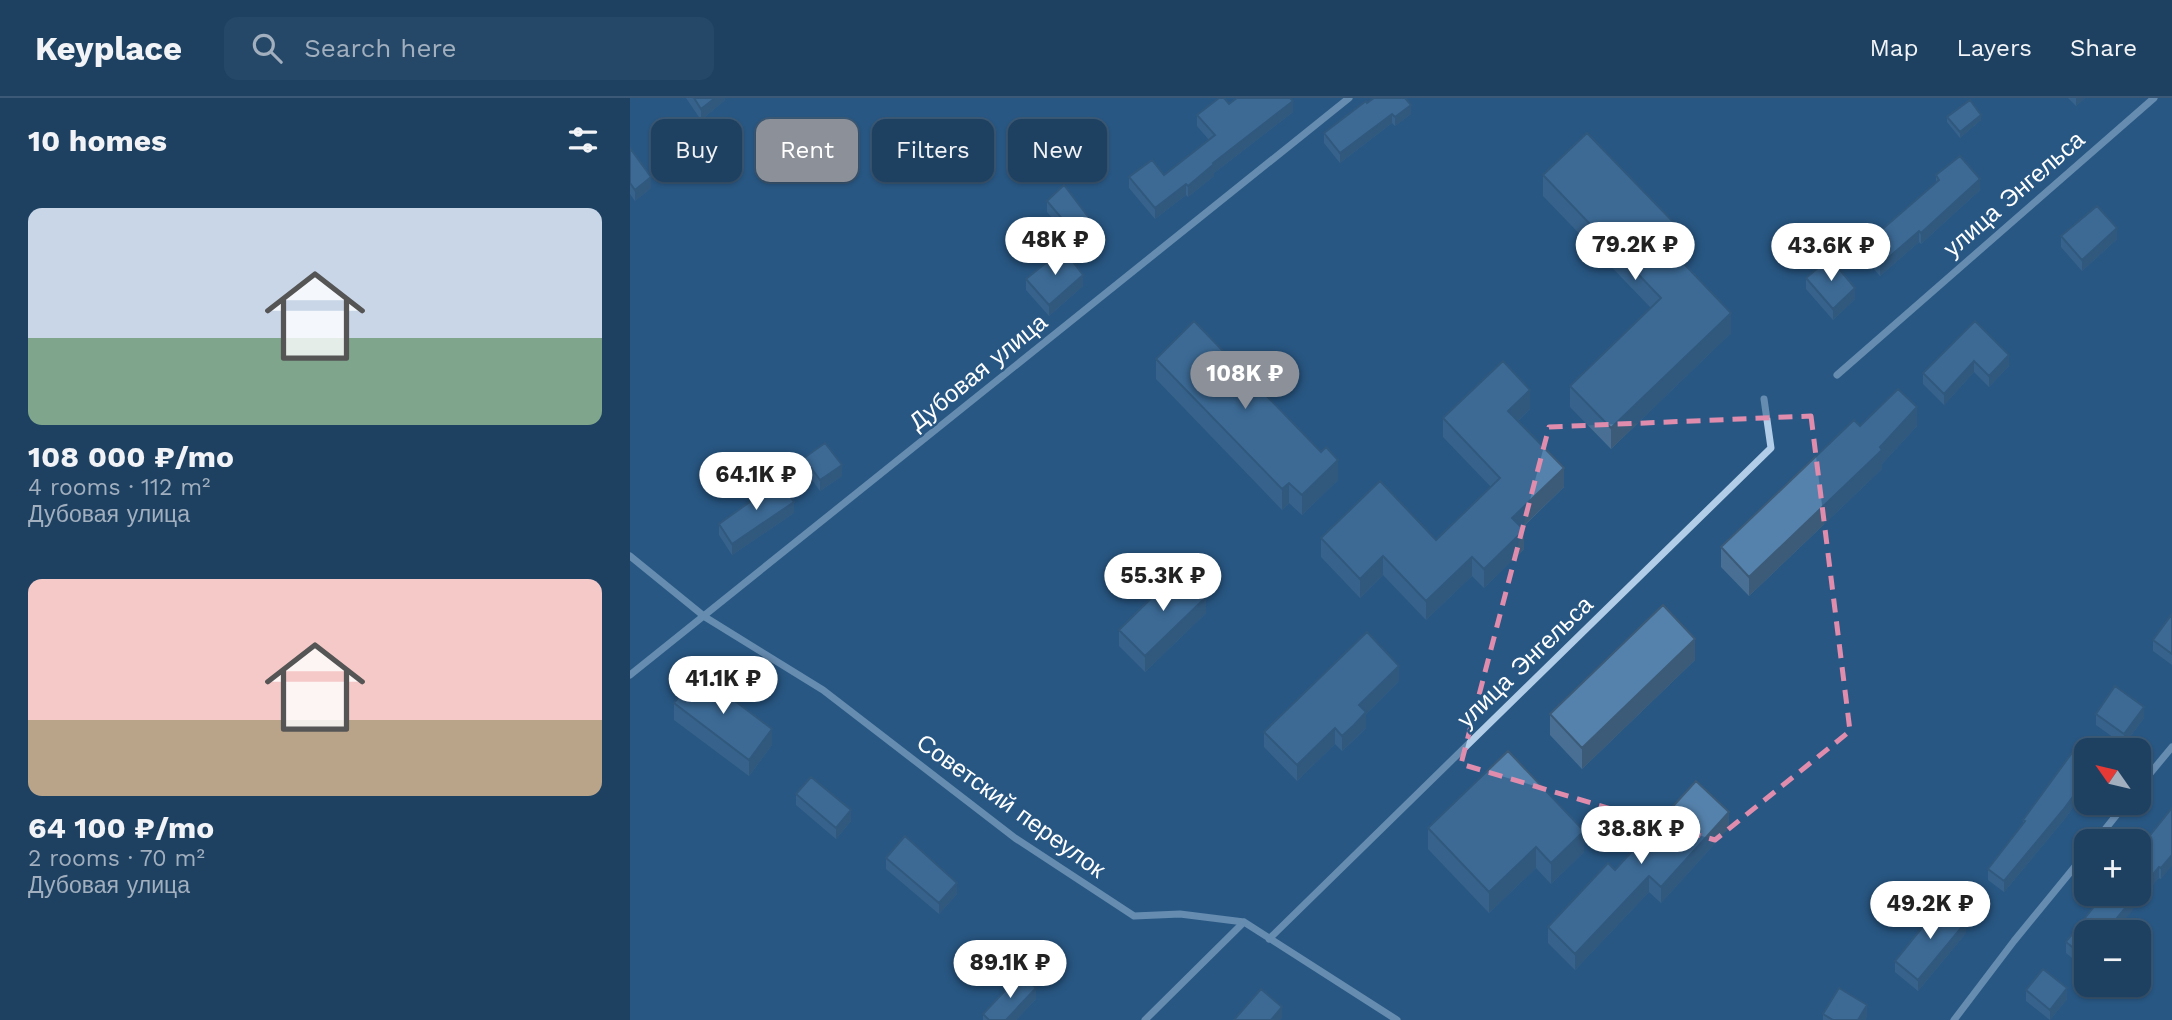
<!DOCTYPE html>
<html lang="en">
<head>
<meta charset="utf-8">
<style>
  body { margin:0; font-family:"Work Sans",sans-serif; background:#264868; color:#f1f3f6; height:100vh; display:flex; flex-direction:column; font-size:26px; white-space:nowrap }
  * { box-sizing:border-box; margin:0 }
  p { font-size:23px; color:#a1afbe }
  .icon { flex:none; width:38px; height:38px; fill:none; stroke:currentColor; stroke-width:2; stroke-linecap:round; stroke-linejoin:round }
  .map { position:relative; flex:1; overflow:hidden }
  .side { display:flex; flex-direction:column; background:#1e4162; width:630px }
  .side>* { flex:none }
  .banner { position:absolute; left:21px; top:21px; width:665px; height:63px; display:flex; gap:14px }
  .needle { width:46px; rotate:304deg }
  .buttons { position:absolute; left:1444px; top:640px; display:grid; gap:14px }
  .buttons a { display:grid; place-items:center; width:77px; height:77px; border-radius:14px; background:#1e4162; box-shadow:0 2px 5px #0004,0 0 0 2px #3c5a77; font-size:35px }
  .price { position:absolute; translate:-50% -60px; padding:0 16px; border-radius:24px; background:#fff; color:#222; font-size:23px; line-height:46px; filter:drop-shadow(0 2px 4px #0008) }
  .price::after { content:''; position:absolute; left:50%; top:42px; width:21px; height:16px; margin-left:-10px; background:inherit; clip-path:polygon(0 0,100% 0,50% 100%) }
  .price.current { background:#8c9099; color:#fff }
  ul { padding:0; list-style:none }
  li { display:grid; align-content:center; gap:14px; height:371px; padding:0 28px }
  li span { display:grid; place-items:center; height:217px; border-radius:14px; color:#555 }
  li>.icon { margin-inline-start:auto }
  span .icon { width:126px; height:126px; fill:#fffc; stroke-width:1 }
  li b { font-size:30px }
  h2 { display:flex; justify-content:space-between; align-items:center; height:84px; padding:0 28px; font-size:30px }
  .tag { padding:0 24px; border-radius:14px; background:#1e4162; box-shadow:0 2px 5px #0004,0 0 0 2px #3c5a77; font-size:24px; line-height:63px }
  .tag.current { background:#8c9099; color:#fff }
  header { display:flex; align-items:center; gap:42px; box-sizing:border-box; height:98px; padding:0 35px; background:#1e4162; border-bottom:2px solid #3c5a77 }
  header strong { font-size:33px }
  nav { display:flex; gap:38px; margin-inline-start:auto; font-size:24px }
  .search { width:490px; height:63px; background:#264868; display:flex; align-items:center; gap:18px; box-sizing:border-box; padding:0 24px; border-radius:14px; color:#a1afbe; font-size:26px }
  main { display:flex; flex:1; min-height:0 }
  .map>svg:first-child { display:block }
  .lines { fill:none; stroke-linecap:round; stroke-linejoin:round }
  .minor { stroke:#b1cde7; stroke-width:7 }
  .wall { fill:#497094 }
  .shaded-wall { fill:#3c5b78 }
  .building { fill:#5582ac; stroke:#3c5b78; stroke-width:2 }
  .marked { fill:none; stroke:#e08cad; stroke-width:5; stroke-dasharray:14 9; stroke-linejoin:round }
  .labels { text-anchor:middle; dominant-baseline:central; stroke-width:5; stroke-linejoin:round; paint-order:stroke }
  .street-label { font-size:24px; fill:#fff; stroke:#285783 }
</style>
</head>
<body>
<header>
<strong>Keyplace</strong>
<div class="search"><svg class="icon" aria-label="search" viewBox="0 0 24 24"><circle cx="10" cy="10" r="6"/><path d="M15 15l6 6"/></svg>Search here</div>
<nav><a>Map</a><a>Layers</a><a>Share</a></nav>
</header>
<main>
<section class="side">
<h2>10 homes<svg class="icon" aria-label="filters" viewBox="0 0 24 24"><path d="M4 7h16M4 17h16"/><circle cx="9" cy="7" r="2"/><circle cx="15" cy="17" r="2"/></svg></h2>
<ul>
<li><span style="background:linear-gradient(#c9d6e8 60%,#7fa58c 0)"><svg class="icon" aria-label="home" viewBox="0 0 24 24"><path d="M3 11l9-7 9 7M6 9v11h12V9"/></svg></span><div><b>108 000 ₽/mo</b><p>4 rooms · 112 m²</p><p>Дубовая улица</p></div></li>
<li><span style="background:linear-gradient(#f6c9c9 65%,#b9a48a 0)"><svg class="icon" aria-label="home" viewBox="0 0 24 24"><path d="M3 11l9-7 9 7M6 9v11h12V9"/></svg></span><div><b>64 100 ₽/mo</b><p>2 rooms · 70 m²</p><p>Дубовая улица</p></div></li>
</ul>
</section>
<div class="map">
<svg width="1542" height="922" viewBox="0 0 1542 922">
  <rect width="100%" height="100%" fill="#285783"/>
  <g class="lines">
    <path class="minor" d="M 1207,277 L 1524,0
      M 0,458 L 75,519 L 193,592 L 385,740 L 504,818 L 550,816 L 614,824 L 767,922
      M 0,577 L 719,0
      M 1508,690 L 1542,649
      M 1465,744 L 1496,705
      M 639,841 L 1141,350 L 1134,301
      M 515,922 L 614,824
      M 1324,922 L 1384,843 L 1456,755"/>
  </g>
  <path class="wall" d="M 56,0 L 95,0 L 95,2 L 71,22 Z
    M 1438,0 L 1455,0 L 1446,8 Z
    M 737,5 L 781,16 L 765,28 L 762,25 L 710,65 L 694,45 L 694,35 Z
    M 599,6 L 663,14 L 584,75 L 584,78 L 558,99 L 556,97 L 525,121 L 499,90 L 499,79 L 534,77 L 579,42 L 567,28 L 567,17 Z
    M 1317,19 L 1351,22 L 1330,40 L 1317,24 Z
    M 0,50 L 21,90 L 5,103 L 0,96 Z
    M 913,77 L 1050,152 L 1045,157 L 1101,235 L 981,351 L 940,309 L 940,288 L 1021,210 L 913,98 Z
    M 1306,77 L 1350,92 L 1291,146 L 1289,144 L 1250,178 L 1233,159 L 1233,148 L 1306,85 Z
    M 417,103 L 462,135 L 445,147 L 417,114 Z
    M 1431,138 L 1487,141 L 1452,173 L 1431,149 Z
    M 1176,180 L 1225,201 L 1203,222 L 1176,191 Z
    M 396,181 L 453,188 L 419,218 L 396,192 Z
    M 1345,223 L 1379,268 L 1359,289 L 1344,274 L 1314,307 L 1293,286 L 1293,275 Z
    M 526,261 L 708,382 L 672,417 L 659,405 L 652,412 L 526,281 Z
    M 900,311 L 888,323 L 934,389 L 892,430 L 894,451 L 854,490 L 842,478 L 796,522 L 753,477 L 730,500 L 691,459 L 691,440 L 806,442 L 861,389 L 813,339 L 813,320 Z
    M 1230,328 L 1287,328 L 1252,366 L 1252,371 L 1119,498 L 1091,469 L 1091,449 Z
    M 174,360 L 212,378 L 190,393 L 174,371 Z
    M 164,415 L 102,457 L 89,437 L 89,426 Z
    M 576,515 L 515,574 L 489,548 L 489,532 Z
    M 1542,516 L 1542,567 L 1523,553 L 1523,542 Z
    M 1065,562 L 952,671 L 920,637 L 920,616 Z
    M 769,583 L 736,616 L 736,630 L 724,642 L 712,653 L 705,646 L 667,683 L 634,649 L 634,634 Z
    M 44,605 L 142,647 L 119,678 L 44,622 Z
    M 1466,616 L 1514,620 L 1494,647 L 1466,627 Z
    M 1456,655 L 1456,692 L 1433,723 L 1374,794 L 1358,782 L 1358,771 L 1393,726 L 1393,722 Z
    M 166,696 L 221,723 L 206,741 L 166,707 Z
    M 1542,710 L 1531,781 L 1529,780 L 1456,835 L 1456,871 L 1436,855 L 1436,844 Z
    M 798,730 L 954,754 L 921,786 L 906,770 L 859,815 L 798,751 Z
    M 1099,730 L 1031,805 L 1019,794 L 945,872 L 918,845 L 918,829 L 985,772 Z
    M 256,760 L 327,796 L 309,816 L 256,771 Z
    M 1336,835 L 1288,893 L 1265,874 L 1265,863 Z
    M 1396,892 L 1437,901 L 1420,922 L 1396,903 Z
    M 406,901 L 386,922 L 353,922 L 353,916 Z
    M 1193,916 L 1237,918 L 1235,922 L 1193,922 Z"/>
  <path class="shaded-wall" d="M 85,0 L 95,0 L 95,2 L 71,22 L 71,11 Z
    M 1446,0 L 1455,0 L 1446,8 Z
    M 663,3 L 663,14 L 584,75 L 584,78 L 558,99 L 558,88 L 583,65 Z
    M 781,7 L 781,16 L 765,28 L 765,19 Z
    M 762,16 L 762,25 L 710,65 L 710,55 Z
    M 1351,17 L 1351,22 L 1330,40 L 1330,34 Z
    M 21,79 L 21,90 L 5,103 L 5,92 Z
    M 1350,81 L 1350,92 L 1291,146 L 1291,135 Z
    M 556,86 L 556,97 L 525,121 L 525,110 Z
    M 462,124 L 462,135 L 445,147 L 445,136 Z
    M 1487,130 L 1487,141 L 1452,173 L 1452,162 Z
    M 1050,131 L 1050,152 L 1035,167 L 1035,146 Z
    M 1289,133 L 1289,144 L 1250,178 L 1250,167 Z
    M 453,177 L 453,188 L 419,218 L 419,207 Z
    M 1225,190 L 1225,201 L 1203,222 L 1203,211 Z
    M 1101,215 L 1101,235 L 981,351 L 981,330 Z
    M 1379,257 L 1379,268 L 1359,289 L 1359,278 Z
    M 1344,263 L 1344,274 L 1314,307 L 1314,296 Z
    M 900,292 L 900,311 L 878,332 L 878,313 Z
    M 1287,309 L 1287,328 L 1252,366 L 1252,371 L 1119,498 L 1119,479 L 1250,349 Z
    M 708,362 L 708,382 L 672,417 L 672,397 Z
    M 212,367 L 212,378 L 190,393 L 190,382 Z
    M 934,370 L 934,389 L 882,439 L 882,420 Z
    M 659,385 L 659,405 L 652,412 L 652,391 Z
    M 164,404 L 164,415 L 102,457 L 102,446 Z
    M 894,432 L 894,451 L 854,490 L 854,471 Z
    M 753,458 L 753,477 L 730,500 L 730,481 Z
    M 842,459 L 842,478 L 796,522 L 796,503 Z
    M 576,499 L 576,515 L 515,574 L 515,558 Z
    M 1065,541 L 1065,562 L 952,671 L 952,650 Z
    M 769,568 L 769,583 L 736,616 L 736,630 L 712,653 L 712,638 L 729,607 Z
    M 1514,609 L 1514,620 L 1494,647 L 1494,636 Z
    M 705,630 L 705,646 L 667,683 L 667,667 Z
    M 142,631 L 142,647 L 119,678 L 119,662 Z
    M 1456,681 L 1456,692 L 1433,723 L 1374,794 L 1374,783 Z
    M 221,712 L 221,723 L 206,741 L 206,730 Z
    M 1099,714 L 1099,730 L 1031,805 L 1031,789 Z
    M 954,733 L 954,754 L 921,786 L 921,765 Z
    M 906,749 L 906,770 L 859,815 L 859,794 Z
    M 1542,757 L 1542,768 L 1531,781 L 1531,770 Z
    M 1529,769 L 1529,780 L 1484,835 L 1476,835 L 1476,833 L 1507,796 L 1508,796 L 1508,794 Z
    M 1019,778 L 1019,794 L 945,872 L 945,856 Z
    M 327,785 L 327,796 L 309,816 L 309,805 Z
    M 1336,824 L 1336,835 L 1288,893 L 1288,882 Z
    M 406,890 L 406,901 L 386,922 L 376,922 Z
    M 1437,890 L 1437,901 L 1420,922 L 1420,912 Z
    M 1237,907 L 1237,918 L 1235,922 L 1228,922 Z
    M 652,909 L 652,920 L 650,922 L 641,922 Z"/>
  <path class="building" d="M 64,0 L 85,0 L 71,11 Z
    M 589,0 L 594,0 L 599,6 L 607,0 L 660,0 L 663,3 L 583,65 L 584,66 L 558,88 L 556,86 L 525,110 L 499,79 L 522,62 L 534,77 L 585,37 L 567,17 Z
    M 744,0 L 775,0 L 781,7 L 765,19 L 762,16 L 710,55 L 694,35 L 736,3 L 737,5 Z
    M 1340,2 L 1351,17 L 1330,34 L 1317,19 Z
    M 957,35 L 1050,131 L 1035,146 L 1101,215 L 981,330 L 940,288 L 1031,200 L 913,77 Z
    M 0,50 L 21,79 L 5,92 L 0,85 Z
    M 1330,58 L 1350,81 L 1291,135 L 1289,133 L 1250,167 L 1233,148 L 1309,82 L 1306,77 Z
    M 434,87 L 462,124 L 445,136 L 417,103 Z
    M 1467,108 L 1487,130 L 1452,162 L 1431,138 Z
    M 433,151 L 453,177 L 419,207 L 396,181 Z
    M 1200,160 L 1225,190 L 1203,211 L 1176,180 Z
    M 564,223 L 691,354 L 696,349 L 708,362 L 672,397 L 659,385 L 652,391 L 526,261 Z
    M 1345,223 L 1379,257 L 1359,278 L 1344,263 L 1314,296 L 1293,275 Z
    M 873,263 L 900,292 L 878,313 L 934,370 L 882,420 L 894,432 L 854,471 L 842,459 L 796,503 L 753,458 L 730,481 L 691,440 L 750,383 L 806,442 L 870,380 L 813,320 Z
    M 1268,291 L 1287,309 L 1250,349 L 1252,352 L 1119,479 L 1091,449 L 1224,322 L 1230,328 Z
    M 195,345 L 212,367 L 190,382 L 174,360 Z
    M 149,383 L 164,404 L 102,446 L 89,426 Z
    M 550,472 L 576,499 L 515,558 L 489,532 Z
    M 1033,507 L 1065,541 L 952,650 L 920,616 Z
    M 1542,516 L 1542,556 L 1523,542 Z
    M 737,534 L 769,568 L 729,607 L 736,614 L 724,627 L 712,638 L 705,630 L 667,667 L 634,634 Z
    M 68,575 L 142,631 L 119,662 L 44,605 Z
    M 1485,588 L 1514,609 L 1494,636 L 1466,616 Z
    M 1447,648 L 1456,655 L 1456,681 L 1433,712 L 1374,783 L 1358,771 L 1395,723 L 1393,722 Z
    M 878,653 L 954,733 L 921,765 L 906,749 L 859,794 L 798,730 Z
    M 181,679 L 221,712 L 206,730 L 166,696 Z
    M 1066,683 L 1099,714 L 1031,789 L 1019,778 L 945,856 L 918,829 L 978,765 L 985,772 Z
    M 1542,710 L 1542,757 L 1531,770 L 1529,769 L 1508,794 L 1508,752 Z
    M 275,738 L 327,785 L 309,805 L 256,760 Z
    M 1474,796 L 1507,796 L 1476,833 L 1479,835 L 1456,835 L 1456,860 L 1436,844 Z
    M 1312,805 L 1336,824 L 1288,882 L 1265,863 Z
    M 1413,871 L 1437,890 L 1420,912 L 1396,892 Z
    M 391,876 L 406,890 L 376,922 L 359,922 L 353,916 Z
    M 1209,890 L 1237,907 L 1228,922 L 1203,922 L 1193,916 Z
    M 631,891 L 652,909 L 641,922 L 604,922 Z"/>
  <path d="M0 0H1542V922H0ZM 1181,318 L 1220,633 L 1085,742 L 831,666 L 919,329 Z" fill="#285783" fill-opacity=".55" fill-rule="evenodd"/>
  <path class="marked" d="M 1181,318 L 1220,633 L 1085,742 L 831,666 L 919,329 Z"/>
  <g class="labels">
    <g class="street-label">
      <text transform="translate(1384 96) rotate(-41)">улица Энгельса</text>
      <text transform="translate(348 274) rotate(-39)">Дубовая улица</text>
      <text transform="translate(895 564) rotate(-44)">улица Энгельса</text>
      <text transform="translate(381 708) rotate(36)">Советский переулок</text>
    </g>
  </g>
</svg>
<div class="buttons">
<a><svg class="needle" viewBox="-14 -14 28 28"><path d="M0-13l5 13h-10z" fill="#e53935"/><path d="M0 13l5-13h-10z" fill="#a1afbe"/></svg></a>
<a>+</a>
<a>−</a>
</div>
<b class="price" style="left:425px;top:179px">48K ₽</b>
<b class="price" style="left:1005px;top:184px">79.2K ₽</b>
<b class="price" style="left:1201px;top:185px">43.6K ₽</b>
<b class="price current" style="left:615px;top:313px">108K ₽</b>
<b class="price" style="left:126px;top:414px">64.1K ₽</b>
<b class="price" style="left:533px;top:515px">55.3K ₽</b>
<b class="price" style="left:93px;top:618px">41.1K ₽</b>
<b class="price" style="left:1011px;top:768px">38.8K ₽</b>
<b class="price" style="left:1300px;top:843px">49.2K ₽</b>
<b class="price" style="left:380px;top:902px">89.1K ₽</b>
<div class="banner">
<a class="tag">Buy</a>
<a class="tag current">Rent</a>
<a class="tag">Filters</a>
<a class="tag">New</a>
</div>
</div>
</main>
</body>
</html>
